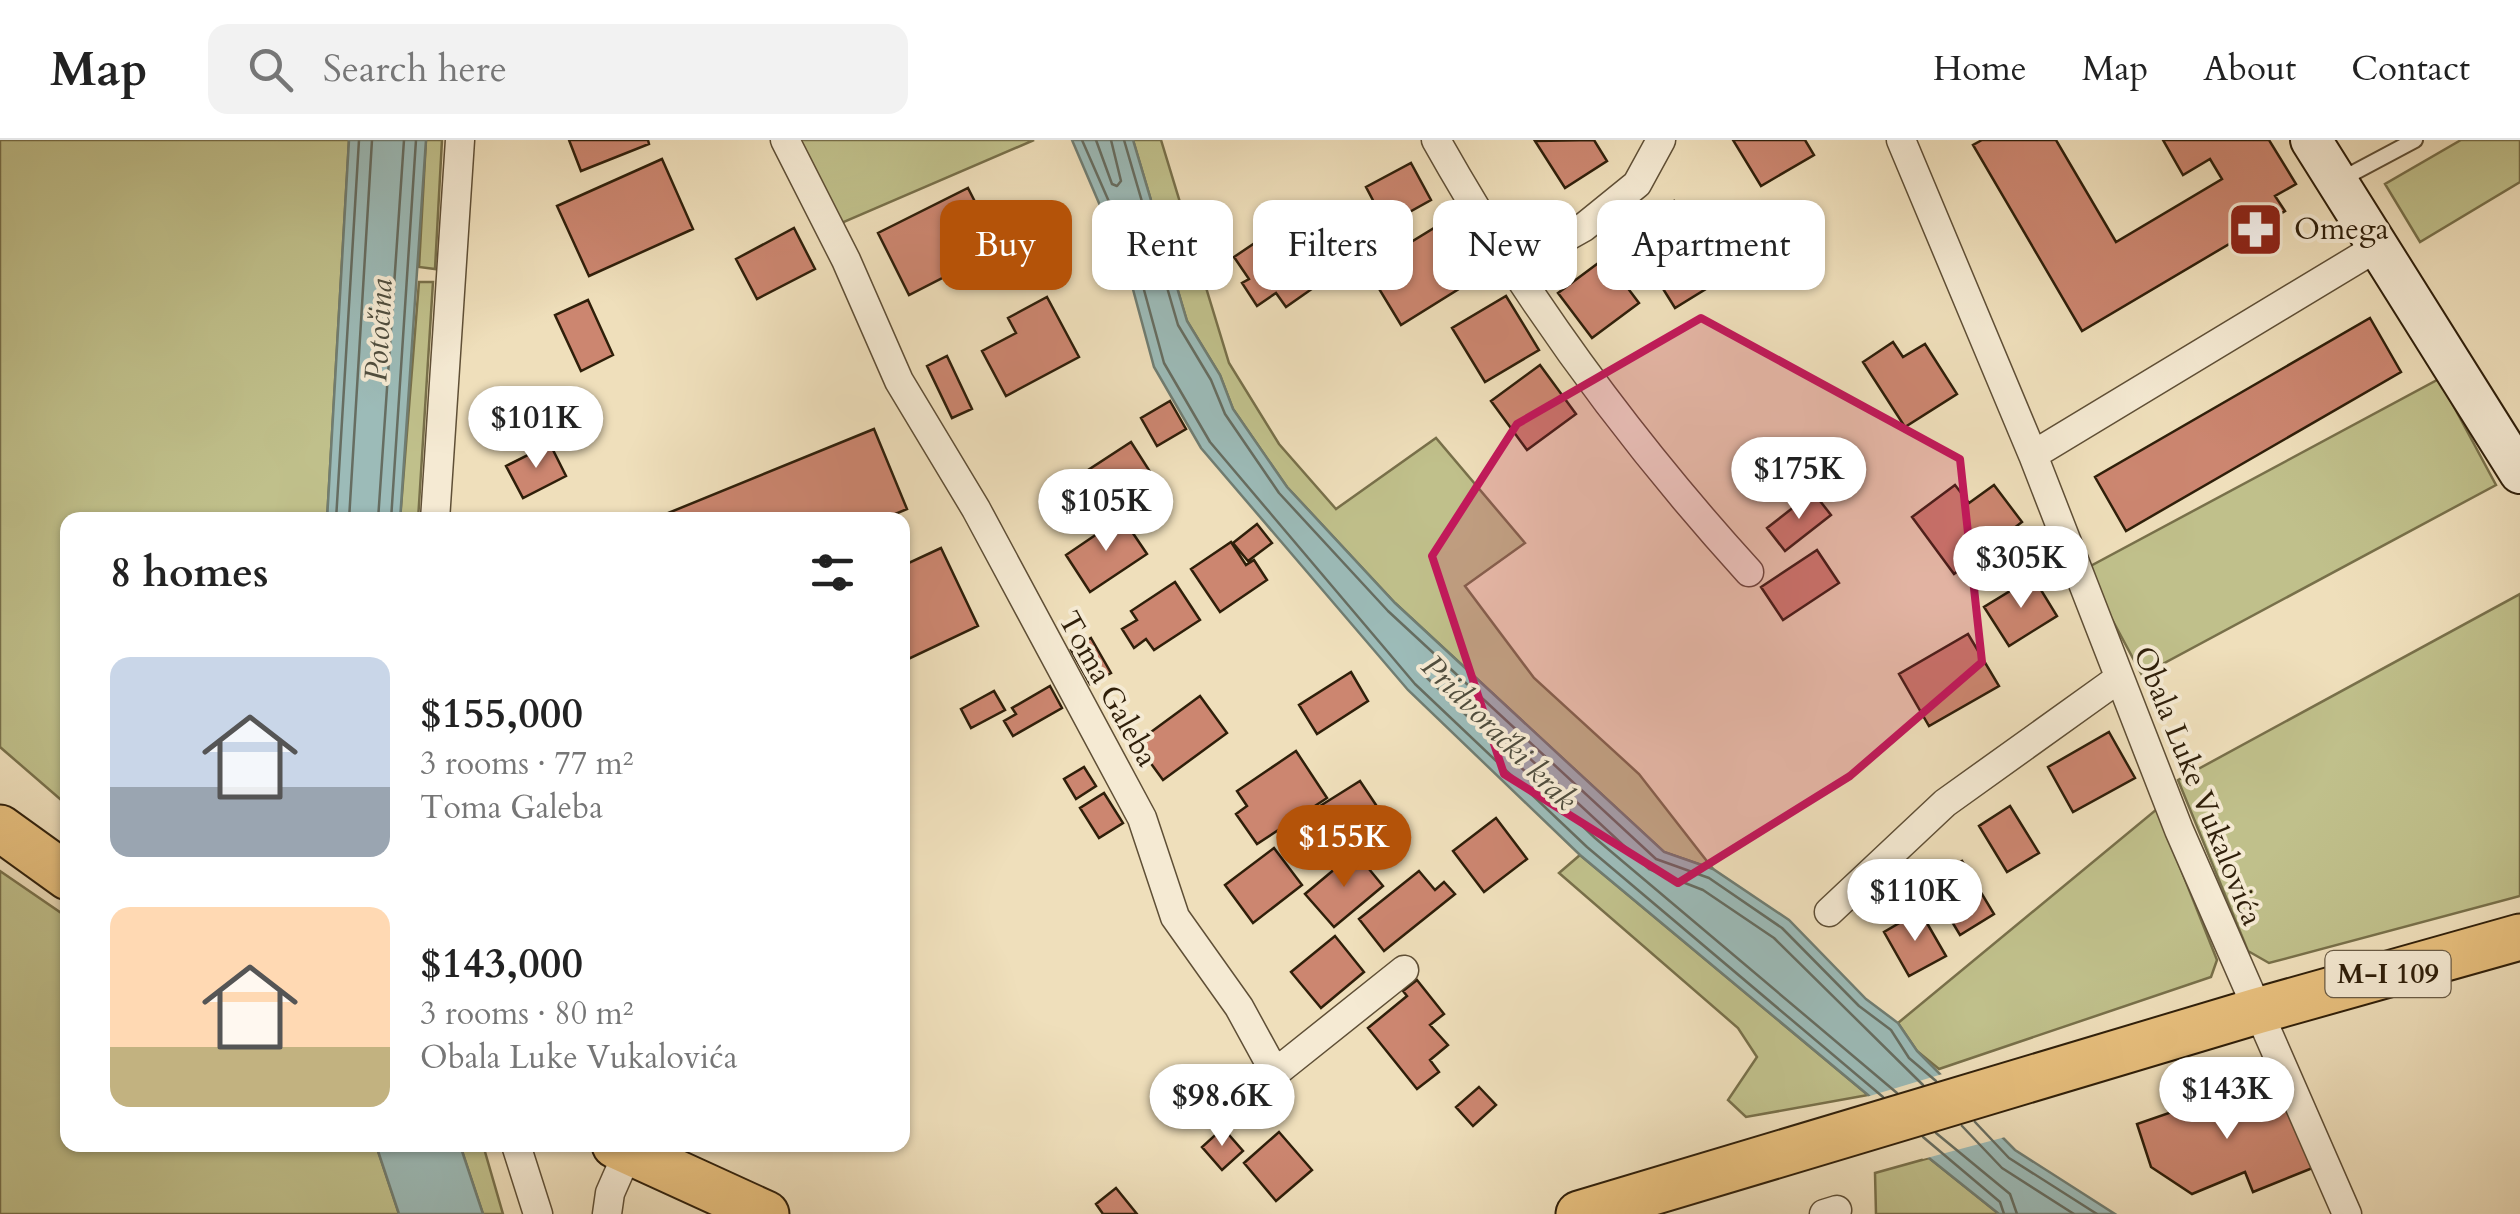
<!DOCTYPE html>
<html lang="en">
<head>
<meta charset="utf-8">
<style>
  body { margin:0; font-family:Cardo,serif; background:#f2f2f2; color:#222; height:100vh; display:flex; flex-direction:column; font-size:38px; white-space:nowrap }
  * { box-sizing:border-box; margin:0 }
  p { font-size:32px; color:#767676 }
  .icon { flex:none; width:55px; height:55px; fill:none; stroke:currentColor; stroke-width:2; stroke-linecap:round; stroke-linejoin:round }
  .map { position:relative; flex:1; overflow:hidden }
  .side { position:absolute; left:60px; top:372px; width:850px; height:640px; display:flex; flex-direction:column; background:#fff; border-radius:20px; box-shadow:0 2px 8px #0004 }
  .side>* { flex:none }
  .banner { position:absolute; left:940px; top:60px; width:950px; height:90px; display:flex; gap:20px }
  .price { position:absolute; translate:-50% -85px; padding:0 22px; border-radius:35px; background:#fff; color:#222; font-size:32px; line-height:65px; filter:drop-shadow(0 2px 5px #0008) }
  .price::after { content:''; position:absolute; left:50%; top:60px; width:30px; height:22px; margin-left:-15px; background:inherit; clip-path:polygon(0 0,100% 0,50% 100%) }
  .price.selected { background:#b45309; color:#fff }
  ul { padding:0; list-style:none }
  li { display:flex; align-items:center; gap:30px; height:250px; padding:0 50px }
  li span { display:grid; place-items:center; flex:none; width:280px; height:200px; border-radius:20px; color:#555 }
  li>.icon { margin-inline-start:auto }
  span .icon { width:120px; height:120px; fill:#fffc; stroke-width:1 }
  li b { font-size:42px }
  h2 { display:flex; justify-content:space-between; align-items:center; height:120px; padding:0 50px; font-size:42px }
  .tag { padding:0 35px; border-radius:20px; background:#fff; box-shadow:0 2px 8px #0004; font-size:35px; line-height:90px }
  .tag.selected { background:#b45309; color:#fff }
  header { display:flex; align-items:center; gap:60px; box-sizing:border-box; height:140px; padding:0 50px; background:#fff; border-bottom:2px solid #e0e0e0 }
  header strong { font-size:48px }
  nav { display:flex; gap:55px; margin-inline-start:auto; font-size:35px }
  .search { width:700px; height:90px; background:#f2f2f2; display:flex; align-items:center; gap:25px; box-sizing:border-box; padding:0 35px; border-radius:20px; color:#767676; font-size:38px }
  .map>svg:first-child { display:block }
  .green { fill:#c0c08b; stroke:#78704a; stroke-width:2.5 }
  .water { fill:#9cbbb8; stroke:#707d72; stroke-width:2.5 }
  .pier { fill:#efdfbb }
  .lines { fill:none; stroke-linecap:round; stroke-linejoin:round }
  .shore { stroke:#666d61; stroke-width:2.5 }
  .building { fill:#cc8670; stroke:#2f1f0a; stroke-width:2.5 }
  .lane-casing { stroke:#5f4f36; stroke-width:18 }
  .street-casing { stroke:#5f4f36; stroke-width:31 }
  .secondary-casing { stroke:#2f1f0a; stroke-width:44 }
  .primary-casing { stroke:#2f1f0a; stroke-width:49 }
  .lane { stroke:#f5ead3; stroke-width:14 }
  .street { stroke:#f5ead3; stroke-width:28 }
  .secondary { stroke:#f5ead3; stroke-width:40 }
  .primary { stroke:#e8c07e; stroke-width:45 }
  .marked { fill:#c2185b; fill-opacity:0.2; stroke:#c2185b; stroke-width:8; stroke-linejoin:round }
  .labels { text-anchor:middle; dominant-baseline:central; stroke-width:8; stroke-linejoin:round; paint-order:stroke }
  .shield { fill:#f5ead3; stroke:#6a5c46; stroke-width:2.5 }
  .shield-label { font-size:28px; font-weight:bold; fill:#2f1f0a }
  .poi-label { font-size:30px; fill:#2f1f0a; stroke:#f5ead3; text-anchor:start }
  .street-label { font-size:30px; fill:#2f1f0a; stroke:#f5ead3 }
  .water-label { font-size:32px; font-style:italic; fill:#504e3e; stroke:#f5ead3 }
</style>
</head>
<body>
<header>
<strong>Map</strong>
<div class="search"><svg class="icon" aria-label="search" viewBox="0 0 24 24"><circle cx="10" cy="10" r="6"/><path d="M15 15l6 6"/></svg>Search here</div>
<nav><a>Home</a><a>Map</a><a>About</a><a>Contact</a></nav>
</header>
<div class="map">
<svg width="2520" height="1074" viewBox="0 0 2520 1074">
  <rect width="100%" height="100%" fill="#efdfbb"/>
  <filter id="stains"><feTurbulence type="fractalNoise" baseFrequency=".002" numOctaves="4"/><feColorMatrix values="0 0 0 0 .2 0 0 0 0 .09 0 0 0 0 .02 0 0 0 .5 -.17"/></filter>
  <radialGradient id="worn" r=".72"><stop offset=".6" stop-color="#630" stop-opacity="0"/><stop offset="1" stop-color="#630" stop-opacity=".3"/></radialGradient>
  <path class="green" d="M 0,0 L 349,0 L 327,380 L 68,380 L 67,665 L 0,607 Z
    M 426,0 L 442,0 L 435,129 L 419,127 Z
    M 786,0 L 1034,0 L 830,88 Z
    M 1133,0 L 1161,0 L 1229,223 L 1279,304 L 1336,369 L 1436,298 L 1525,403 L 1465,446 L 1534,538 L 1639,634 L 1713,729 L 1664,712 L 1395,463 L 1287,347 L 1233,269 L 1220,235 L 1187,181 Z
    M 2461,0 L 2520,0 L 2520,42 L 2420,102 L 2385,44 Z
    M 419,142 L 433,142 L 418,380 L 400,380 Z
    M 2439,239 L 2496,345 L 2142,535 L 2085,429 Z
    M 2520,454 L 2520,756 L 2269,823 L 2248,811 L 2178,640 Z
    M 2157,669 L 2217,820 L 2211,837 L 1939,929 L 1917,911 L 1898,883 Z
    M 1580,715 L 1868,955 L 1746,977 L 1728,960 L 1757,917 L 1738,888 L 1559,733 Z
    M 0,731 L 67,777 L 68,1005 L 376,1005 L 399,1074 L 0,1074 Z
    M 460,1005 L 483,1005 L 503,1074 L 483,1074 Z
    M 1929,1018 L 1999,1074 L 1876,1074 L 1875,1033 Z"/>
  <path class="water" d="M 349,0 L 426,0 L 400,380 L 327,380 Z
    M 1072,0 L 1133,0 L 1187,181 L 1220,235 L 1233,269 L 1287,347 L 1395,463 L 1664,712 L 1713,729 L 1789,780 L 1866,859 L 1898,883 L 1917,911 L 2015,1010 L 2115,1074 L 1999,1074 L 1929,1018 L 1868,955 L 1580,715 L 1408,550 L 1201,308 L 1154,227 L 1128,131 Z
    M 376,1005 L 460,1005 L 483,1074 L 399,1074 Z"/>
  <path class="pier" d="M 1949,932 L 2009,996 L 1923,1019 L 1863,958 Z"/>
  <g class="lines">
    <path class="shore" d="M 1082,0 L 1138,128 L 1164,223 L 1210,302 L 1415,544 L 1587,707 L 1883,957
      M 1096,0 L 1112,44 L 1117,46 L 1121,41 L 1111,0
      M 1124,0 L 1178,185 L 1211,240 L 1225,274 L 1279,353 L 1388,471 L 1656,719 L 1709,738 L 1782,788 L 1859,866 L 1891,890 L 1909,918 L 1936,941
      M 336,380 L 359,0
      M 349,380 L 372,0
      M 378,380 L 404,0
      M 391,380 L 416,0
      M 1897,953 L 1595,698 L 1424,535 L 1423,527 L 1430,526 L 1649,729 L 1703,750 L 1774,798 L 1923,945
      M 1975,982 L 2009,1018 L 2097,1074
      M 1962,986 L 2002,1028 L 2074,1074
      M 1936,993 L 2010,1054 L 2017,1074
      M 1923,997 L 2000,1062 L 2004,1074"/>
  </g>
  <path class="building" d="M 569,0 L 648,0 L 649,4 L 581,31 Z
    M 1594,0 L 1607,21 L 1565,48 L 1535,1 Z
    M 1733,0 L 1805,0 L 1814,15 L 1761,46 Z
    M 1982,0 L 2056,0 L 2116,102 L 2222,39 L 2210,19 L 2183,35 L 2163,0 L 2269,0 L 2296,44 L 2275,56 L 2285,71 L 2082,191 L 1973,5 Z
    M 662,19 L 693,89 L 589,136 L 557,66 Z
    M 1411,23 L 1431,60 L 1386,85 L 1366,47 Z
    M 968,48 L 999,109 L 909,155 L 878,93 Z
    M 1674,61 L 1722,139 L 1675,168 L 1627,91 Z
    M 1452,77 L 1486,132 L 1401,185 L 1367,129 Z
    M 1290,86 L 1326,139 L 1286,167 L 1276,153 L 1257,166 L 1242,143 L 1249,139 L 1234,117 L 1271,92 L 1274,97 Z
    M 794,88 L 815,129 L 757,159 L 736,119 Z
    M 1605,118 L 1639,163 L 1592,198 L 1558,153 Z
    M 1506,156 L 1539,210 L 1485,242 L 1452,188 Z
    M 1047,157 L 1079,217 L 1006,256 L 982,211 L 1016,193 L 1008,178 Z
    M 588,160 L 613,215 L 581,231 L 555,175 Z
    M 2370,178 L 2401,232 L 2126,391 L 2095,337 Z
    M 1893,202 L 1903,217 L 1925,204 L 1957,254 L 1905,287 L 1863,222 Z
    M 947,216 L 972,269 L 952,278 L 927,226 Z
    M 1540,225 L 1576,274 L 1527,310 L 1491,261 Z
    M 1170,261 L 1186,289 L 1157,306 L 1141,278 Z
    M 874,289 L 907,369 L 881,380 L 651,380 Z
    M 1131,302 L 1156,341 L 1103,375 L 1079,336 Z
    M 550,304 L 566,336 L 523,358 L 506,326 Z
    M 1955,345 L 1969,363 L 1994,345 L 2022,382 L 1954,434 L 1912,377 Z
    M 1813,352 L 1831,375 L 1785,411 L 1767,388 Z
    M 1122,377 L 1147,414 L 1090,452 L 1066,415 Z
    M 1257,384 L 1272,403 L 1248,421 L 1233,403 Z
    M 1231,402 L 1246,425 L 1254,420 L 1267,440 L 1220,472 L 1191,429 Z
    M 941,408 L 978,486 L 902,522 L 902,426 Z
    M 1817,410 L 1839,443 L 1783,480 L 1761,447 Z
    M 2033,437 L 2057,476 L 2009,506 L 1984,467 Z
    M 1175,442 L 1200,480 L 1154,510 L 1146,499 L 1134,508 L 1122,489 L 1137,480 L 1131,471 Z
    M 1968,494 L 1999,546 L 1929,586 L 1899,534 Z
    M 1091,498 L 1111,533 L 1090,544 L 1071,510 Z
    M 1351,532 L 1368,561 L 1317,594 L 1299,565 Z
    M 1050,546 L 1062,568 L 1013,596 L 1004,581 L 1016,574 L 1012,568 Z
    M 994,551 L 1005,570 L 971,588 L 961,569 Z
    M 1200,556 L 1227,593 L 1163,640 L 1136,603 Z
    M 2109,592 L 2135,638 L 2073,672 L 2048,627 Z
    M 1296,611 L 1327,658 L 1257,704 L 1236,674 L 1247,666 L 1237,651 Z
    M 1084,627 L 1096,646 L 1076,659 L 1064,639 Z
    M 1360,641 L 1384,677 L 1345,703 L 1320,666 Z
    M 1104,653 L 1123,683 L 1099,698 L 1080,668 Z
    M 2010,666 L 2039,713 L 2007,732 L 1979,686 Z
    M 1496,678 L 1527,719 L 1484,752 L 1453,711 Z
    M 1274,708 L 1302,745 L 1253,783 L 1225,745 Z
    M 1355,712 L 1383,746 L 1334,787 L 1305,754 Z
    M 1962,721 L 1994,774 L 1960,795 L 1928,742 Z
    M 1419,731 L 1435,750 L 1444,742 L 1455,754 L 1384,811 L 1359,779 Z
    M 1920,771 L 1946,816 L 1909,836 L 1884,792 Z
    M 1335,796 L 1364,832 L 1321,868 L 1291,832 Z
    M 1417,840 L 1444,874 L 1430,885 L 1448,905 L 1430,920 L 1439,932 L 1417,949 L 1368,888 L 1407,856 L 1403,851 Z
    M 1479,947 L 1496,965 L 1473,986 L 1456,967 Z
    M 2244,947 L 2284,961 L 2315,1027 L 2253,1052 L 2245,1032 L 2192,1054 L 2151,1027 L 2137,984 Z
    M 1223,988 L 1243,1011 L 1222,1030 L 1202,1007 Z
    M 1279,992 L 1312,1030 L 1276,1061 L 1244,1023 Z
    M 1116,1048 L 1137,1074 L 1103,1074 L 1096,1064 Z"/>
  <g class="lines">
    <defs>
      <path id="lane" d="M 2338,41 L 2415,0"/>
      <path id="street" d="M 785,0 L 846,120 L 899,241 L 976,369 L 1142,678 L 1175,777 L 1239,867 L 1268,920 L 1280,929 L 1404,830
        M 1436,0 C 1524,157 1628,299 1749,432
        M 1901,0 L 2033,315 L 2179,690 L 2347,1074
        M 1511,128 L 1584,87 L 1637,44 L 1661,0
        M 2033,315 L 2379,106
        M 435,380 L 460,0
        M 1829,772 L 1945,663 L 2118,539
        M 516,1005 L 538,1074
        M 607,1074 L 610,1053 L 628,1012
        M 1824,1074 L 1837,1070"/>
      <path id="secondary" d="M 2311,0 L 2520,333"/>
      <path id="primary" d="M 0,688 L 68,737
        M 615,1005 L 766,1074
        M 1579,1074 L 2257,871 L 2520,797"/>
    </defs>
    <use href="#lane" class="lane-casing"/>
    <use href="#street" class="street-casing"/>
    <use href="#secondary" class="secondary-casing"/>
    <use href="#primary" class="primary-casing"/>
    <use href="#lane" class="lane"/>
    <use href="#street" class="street"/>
    <use href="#secondary" class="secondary"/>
    <use href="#primary" class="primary"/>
  </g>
  <path class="marked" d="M 1701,178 L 1960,319 L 1982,522 L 1850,636 L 1678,743 L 1504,634 L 1432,416 L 1517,284 Z"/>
  <defs>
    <symbol id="pharmacy-square" viewBox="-11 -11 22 22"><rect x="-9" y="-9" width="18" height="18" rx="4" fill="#8f2418" stroke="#f5ead3"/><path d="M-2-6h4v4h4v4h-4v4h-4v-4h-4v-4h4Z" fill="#fff"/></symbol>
  </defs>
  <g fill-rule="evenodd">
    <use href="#pharmacy-square" x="2224" y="58" width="63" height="63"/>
  </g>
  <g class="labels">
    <rect class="shield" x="2325.5" y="811" width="125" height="46" rx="8"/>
    <g class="shield-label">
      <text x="2388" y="834">M-I 109</text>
    </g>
    <g class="poi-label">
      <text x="2294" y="89">Omega</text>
    </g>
    <g class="street-label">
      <text transform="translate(1108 549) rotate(61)">Toma Galeba</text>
      <text transform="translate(2198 646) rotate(68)">Obala Luke Vukalovića</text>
    </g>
    <g class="water-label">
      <text transform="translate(379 190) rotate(-87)">Potočina</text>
      <text transform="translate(1499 593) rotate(45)">Pridvorački krak</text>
    </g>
  </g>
  <rect width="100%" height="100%" filter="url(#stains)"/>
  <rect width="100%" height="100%" fill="url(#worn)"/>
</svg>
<b class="price" style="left:536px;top:331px">$101K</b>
<b class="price" style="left:1799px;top:382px">$175K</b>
<b class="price" style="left:1106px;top:414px">$105K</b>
<b class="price" style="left:2021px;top:471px">$305K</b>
<b class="price selected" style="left:1344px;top:750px">$155K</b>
<b class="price" style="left:1915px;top:804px">$110K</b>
<b class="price" style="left:2227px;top:1002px">$143K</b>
<b class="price" style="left:1222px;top:1009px">$98.6K</b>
<div class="banner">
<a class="tag selected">Buy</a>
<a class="tag">Rent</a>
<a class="tag">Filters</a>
<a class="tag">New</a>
<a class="tag">Apartment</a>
</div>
<section class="side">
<h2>8 homes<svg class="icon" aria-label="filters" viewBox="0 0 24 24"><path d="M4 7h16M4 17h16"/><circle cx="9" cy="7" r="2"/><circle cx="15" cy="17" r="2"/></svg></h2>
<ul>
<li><span style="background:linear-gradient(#c9d6e8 65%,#9aa5b1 0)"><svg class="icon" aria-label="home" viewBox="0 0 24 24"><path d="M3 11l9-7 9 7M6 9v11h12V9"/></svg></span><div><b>$155,000</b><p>3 rooms · 77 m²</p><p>Toma Galeba</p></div></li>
<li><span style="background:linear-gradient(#ffd9b3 70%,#c2b280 0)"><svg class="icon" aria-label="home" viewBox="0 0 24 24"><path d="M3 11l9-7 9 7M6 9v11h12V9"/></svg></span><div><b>$143,000</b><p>3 rooms · 80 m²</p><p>Obala Luke Vukalovića</p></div></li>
</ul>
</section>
</div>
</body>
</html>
